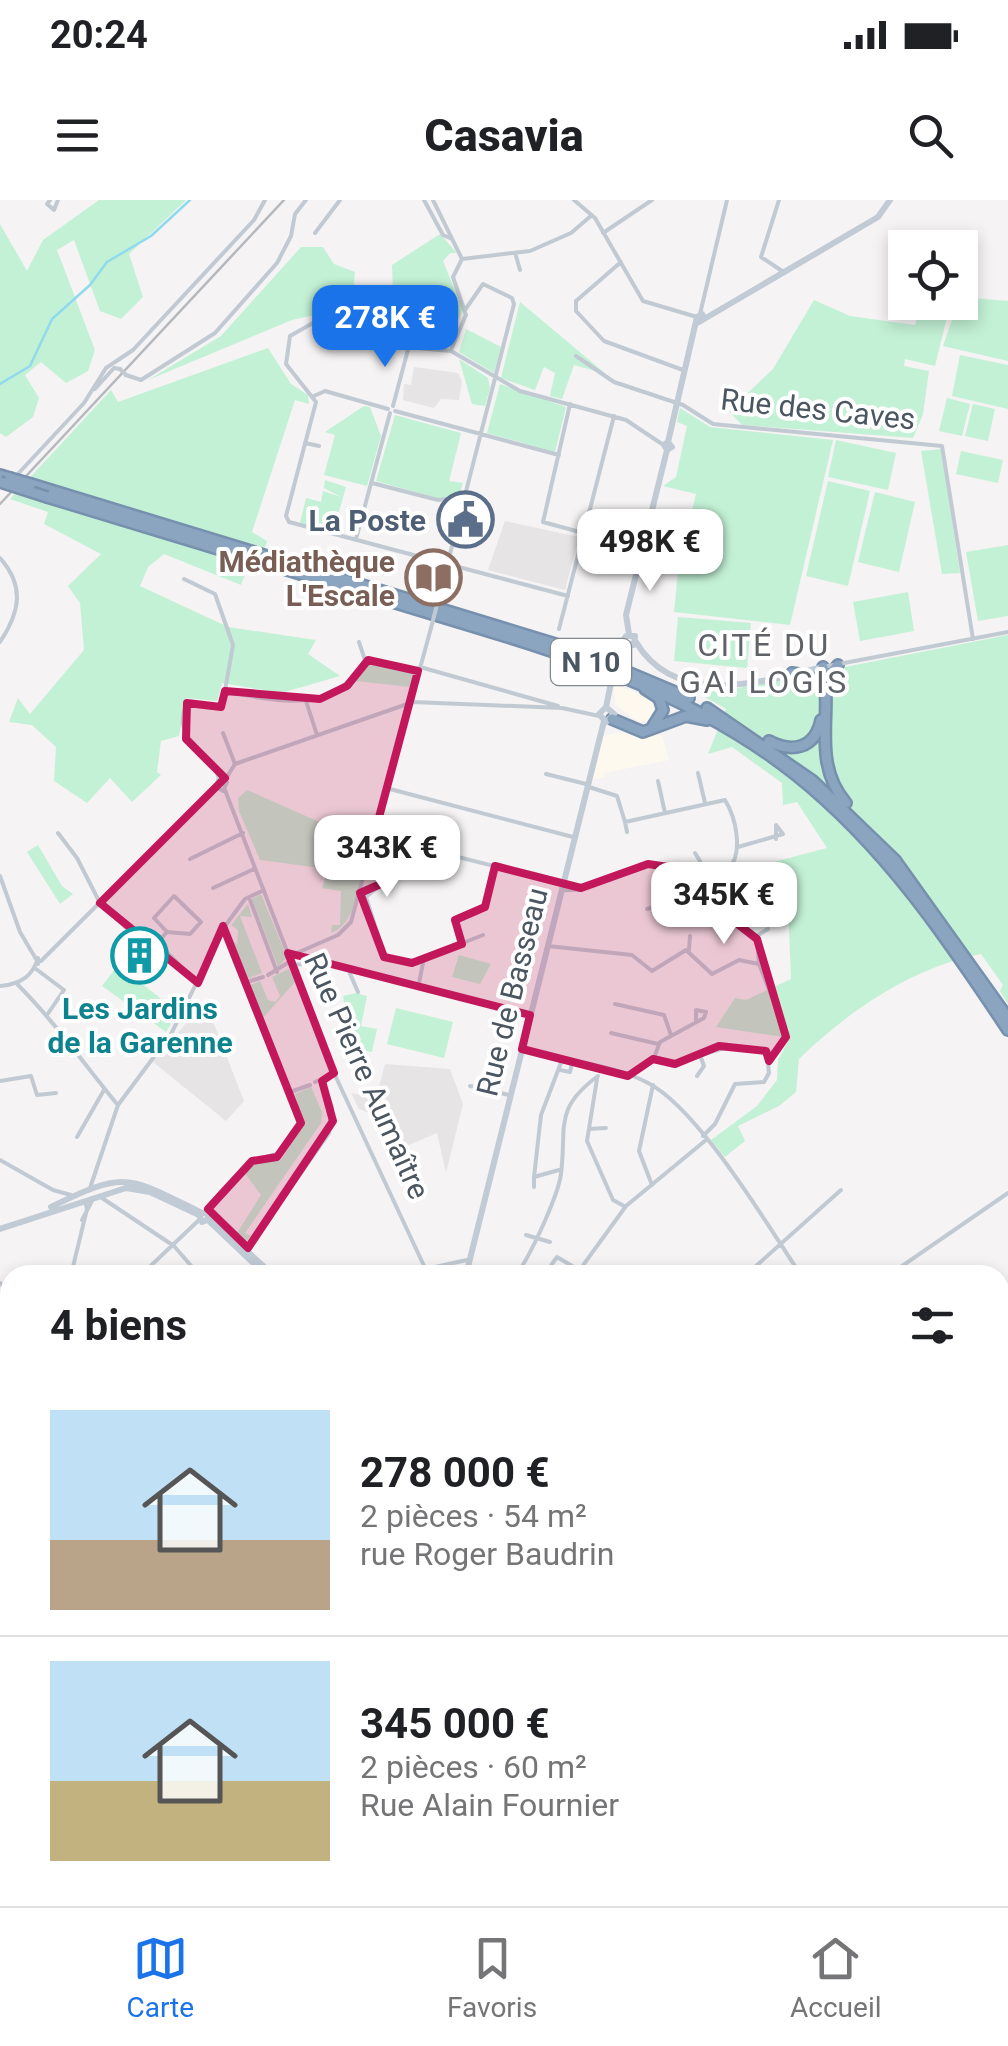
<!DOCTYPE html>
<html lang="fr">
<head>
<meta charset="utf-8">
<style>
  body { margin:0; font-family:Roboto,sans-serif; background:#f2f2f2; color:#202124; height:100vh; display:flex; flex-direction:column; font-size:38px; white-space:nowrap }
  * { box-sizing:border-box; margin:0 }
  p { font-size:32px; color:#757577 }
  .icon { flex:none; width:55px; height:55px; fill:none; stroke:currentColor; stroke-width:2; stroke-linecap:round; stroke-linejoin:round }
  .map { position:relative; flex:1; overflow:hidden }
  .drawer { position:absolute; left:0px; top:1065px; width:1010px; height:642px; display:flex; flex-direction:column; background:#fff; border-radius:30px 30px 0 0; box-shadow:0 5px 15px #0003 }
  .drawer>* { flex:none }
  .tools { position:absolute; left:888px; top:30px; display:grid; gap:20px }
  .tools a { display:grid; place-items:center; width:90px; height:90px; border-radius:0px; background:#fff; box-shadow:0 5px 15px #0003; font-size:50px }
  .price { position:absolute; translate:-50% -85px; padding:0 22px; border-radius:20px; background:#fff; color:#222; font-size:32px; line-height:65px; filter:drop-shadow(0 2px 5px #0008) }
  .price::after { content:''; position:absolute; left:50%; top:60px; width:30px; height:22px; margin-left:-15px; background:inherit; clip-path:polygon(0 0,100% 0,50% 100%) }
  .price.selected { background:#1a73e8; color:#fff }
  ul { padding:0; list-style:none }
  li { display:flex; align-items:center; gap:30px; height:250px; padding:0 50px }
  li+li { border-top:2px solid #e0e0e0 }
  li span { display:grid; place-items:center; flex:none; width:280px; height:200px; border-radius:0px; color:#555 }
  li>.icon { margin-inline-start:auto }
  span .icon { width:120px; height:120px; fill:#fffc; stroke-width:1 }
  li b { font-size:42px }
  h2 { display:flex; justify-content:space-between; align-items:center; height:120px; padding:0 50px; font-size:42px }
  .status { display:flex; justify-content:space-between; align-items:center; height:70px; padding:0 50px; background:#fff; direction:ltr }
  .status svg { height:28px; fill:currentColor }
  header { display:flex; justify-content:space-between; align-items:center; height:130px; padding:0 50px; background:#fff; font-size:45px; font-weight:800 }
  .menu { display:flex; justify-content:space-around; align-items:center; height:140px; border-top:2px solid #e0e0e0; background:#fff; font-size:28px; color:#757577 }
  .menu a { display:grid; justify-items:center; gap:5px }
  .menu .selected { color:#1a73e8 }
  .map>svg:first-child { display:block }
  .commercial { fill:#fdf9ef }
  .education { fill:#e6e4e5 }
  .green { fill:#c3f1d5 }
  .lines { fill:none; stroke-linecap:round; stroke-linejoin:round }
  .stream { stroke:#90daee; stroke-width:2.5 }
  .highway-casing { stroke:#7690ad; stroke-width:14 }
  .street { stroke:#c1cad2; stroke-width:4 }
  .secondary { stroke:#c1cbd6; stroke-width:6 }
  .highway { stroke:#8ba5c1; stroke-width:9 }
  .rail { stroke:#b5b8bd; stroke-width:2.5 }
  .highway-bridge-casing { stroke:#7690ad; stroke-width:14; stroke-linecap:butt }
  .street-bridge { stroke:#c1cad2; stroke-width:4 }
  .secondary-bridge { stroke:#c1cbd6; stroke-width:6 }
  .highway-bridge { stroke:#8ba5c1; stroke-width:9 }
  .marked { fill:#c2185b; fill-opacity:0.2; stroke:#c2185b; stroke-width:8; stroke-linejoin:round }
  .labels { text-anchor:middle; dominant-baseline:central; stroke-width:8; stroke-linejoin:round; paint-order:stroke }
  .shield { fill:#fff; stroke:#808990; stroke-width:2.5 }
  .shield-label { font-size:28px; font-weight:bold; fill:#4a5661 }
  .street-label { font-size:30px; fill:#4a5661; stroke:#fff }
  .service-label { font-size:30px; font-weight:bold; fill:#4e5e75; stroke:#fff; text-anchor:end }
  .education-label { font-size:30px; font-weight:bold; fill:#785e54; stroke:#fff; text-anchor:end }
  .culture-label { font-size:30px; font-weight:bold; fill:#0d838f; stroke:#fff }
  .neighbourhood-label { font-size:32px; letter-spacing:2.5px; fill:#5f6368; stroke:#fff }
</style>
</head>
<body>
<div class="status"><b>20:24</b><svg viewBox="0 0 49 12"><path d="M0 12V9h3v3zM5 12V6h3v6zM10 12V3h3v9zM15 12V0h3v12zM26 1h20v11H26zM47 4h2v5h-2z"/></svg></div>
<header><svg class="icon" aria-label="menu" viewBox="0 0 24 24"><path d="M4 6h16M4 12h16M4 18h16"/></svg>Casavia<svg class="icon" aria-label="search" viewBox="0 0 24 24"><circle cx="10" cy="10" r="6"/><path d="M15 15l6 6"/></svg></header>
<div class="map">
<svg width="1008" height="1706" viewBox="0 0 1008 1706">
  <rect width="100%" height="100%" fill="#f5f3f3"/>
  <path class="commercial" d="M 614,484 L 651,499 L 654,511 L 649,520 L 639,522 L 615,505 Z
    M 616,533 L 662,535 L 669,560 L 604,573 L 604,577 L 591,580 L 603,536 Z"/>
  <path class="education" d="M 414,167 L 458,173 L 462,181 L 459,200 L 441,199 L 434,208 L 403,200 L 404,184 L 411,185 Z
    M 505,321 L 579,337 L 565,390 L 488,370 Z
    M 194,814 L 199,824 L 212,819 L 244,901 L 226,921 L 153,862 Z
    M 385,864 L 450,869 L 463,904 L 446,973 L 437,933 L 395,951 L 382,923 L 375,925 L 369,913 L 359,909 L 351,893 L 376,898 Z"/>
  <path class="green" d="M 99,0 L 186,0 L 129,54 L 143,97 L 121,119 L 100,111 L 74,40 L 57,50 L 95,150 L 88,171 L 66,183 L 41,162 L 25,175 L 39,198 L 33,217 L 6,237 L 0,233 L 0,24 L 27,71 L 43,40 Z
    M 440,34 L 457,53 L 450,53 L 443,61 L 463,110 L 442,146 L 387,140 L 333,111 L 292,120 L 148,180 L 221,136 L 301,47 L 323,47 L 334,64 L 355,72 L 352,105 L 383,117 L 393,93 L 392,65 Z
    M 960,97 L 1008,101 L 1008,161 L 943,146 L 956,108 L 974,110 L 950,105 L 935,166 L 905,159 L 904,166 L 929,171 L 923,214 L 913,238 L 742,225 L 729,211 L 773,169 L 814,100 L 850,116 L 915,125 L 922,103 L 960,102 Z
    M 520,102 L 606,174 L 574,165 L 562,199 L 550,196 L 555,173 L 544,167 L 535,190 L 501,178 Z
    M 466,129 L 501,147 L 494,173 L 459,152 Z
    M 268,148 L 291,184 L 308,195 L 309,204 L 295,200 L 252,332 L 267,341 C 263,357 247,365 241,385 L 164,354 L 148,367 L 140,386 L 228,427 L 316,440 L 308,454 L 340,476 L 281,493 L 222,483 L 217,501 L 186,498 L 179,536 L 161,541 L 157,572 L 161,575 L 132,602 L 110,578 L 87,603 L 54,581 L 56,547 L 32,525 L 9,522 L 18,498 L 30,514 L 84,450 L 80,403 L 68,386 L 101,354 L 44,324 L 48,312 L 10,299 L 111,190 L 118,202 Z
    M 960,155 L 1008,165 L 1008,209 L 952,196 Z
    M 459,159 L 488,178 L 490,188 L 485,206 L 472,204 Z
    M 500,184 L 566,207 L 555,252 L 487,233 Z
    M 947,198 L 970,204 L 962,236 L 939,231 Z
    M 973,204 L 995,209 L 988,241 L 965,236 Z
    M 364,206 L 370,207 L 381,236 L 367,286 L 324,275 L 335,235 L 325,232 Z
    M 680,208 L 710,227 L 833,240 L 790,425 L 674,412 L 679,362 L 696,294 L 663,286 L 676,277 L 687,226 L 677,222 Z
    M 395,215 L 461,233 L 449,281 L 463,283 L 459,295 L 440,299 L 376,281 Z
    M 836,240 L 896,253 L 888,290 L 828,277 Z
    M 941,249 L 960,373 L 942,374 L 921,251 Z
    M 961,251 L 1003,260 L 998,283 L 956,274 Z
    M 325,280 L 346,287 L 338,315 L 331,318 L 327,330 L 300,323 L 306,298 L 321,302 L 323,291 L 341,297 L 324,288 Z
    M 828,281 L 870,291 L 848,386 L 806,376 Z
    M 875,292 L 915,302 L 899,372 L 858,362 Z
    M 1008,345 L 1008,416 L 978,421 L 966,352 Z
    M 908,392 L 914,431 L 860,441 L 853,402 Z
    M 678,417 L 751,423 L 747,468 L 674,461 Z
    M 1008,435 L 1008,804 L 1000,791 L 1003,785 L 981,754 C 913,767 848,811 799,859 L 796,892 L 779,906 L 738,926 L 745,941 L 725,957 L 711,940 L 757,906 L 777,880 L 778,860 L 790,838 L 716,827 L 735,798 L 746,800 L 791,779 L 787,679 L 761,684 L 754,667 L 827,648 L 797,602 L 783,605 L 782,583 L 732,547 L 708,554 L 726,509 L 689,488 L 718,492 Z
    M 368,462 L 414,472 L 410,487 L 356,481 Z
    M 247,590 L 369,644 C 362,671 359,723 331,733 L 332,725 L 340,725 L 341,691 L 322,688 L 328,669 L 260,660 L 239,611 L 238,598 Z
    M 38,645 L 62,686 L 73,694 L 60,704 L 27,652 Z
    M 261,694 L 284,750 L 286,758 L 278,767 L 252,699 Z
    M 248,704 L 252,717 L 240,716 L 262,773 L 246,779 L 231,738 L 237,745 L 238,730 L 231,725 Z
    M 459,755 L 491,764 L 480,784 L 452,777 Z
    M 118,765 L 178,812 L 166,832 L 102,786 Z
    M 289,769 L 295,782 L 262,819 L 250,785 L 260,781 L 268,800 L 275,802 L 280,796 L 272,777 Z
    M 356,793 L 367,796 L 361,826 L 377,829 L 372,852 L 353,849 L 342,828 L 343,816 L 334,811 L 345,809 L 343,796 Z
    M 396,808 L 453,822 L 444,858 L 387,844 Z
    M 311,887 L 322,912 L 321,923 L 245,1033 L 251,1036 L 245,1042 L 237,1033 L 261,995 L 244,972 L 257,963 L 281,960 L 303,924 L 295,894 Z"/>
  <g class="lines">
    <path class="stream" d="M 0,184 L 30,166 L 52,119 L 90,85 L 107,62 L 151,36 L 190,0"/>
    <defs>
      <path id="highway" d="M 0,275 L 10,278
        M 31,284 L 575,450 L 689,498
        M 47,297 C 168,334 288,370 409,407 C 547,449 681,484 796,575 C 885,646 946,737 1008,830
        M 823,467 C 833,514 811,562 846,603
        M 792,473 L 813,476 L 822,486
        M 826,479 L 838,465
        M 645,489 L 659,498 L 663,510 L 653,526
        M 707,508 L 813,581 L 896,661
        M 612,519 L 643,532 L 686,516 L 707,520
        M 769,541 C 792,553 815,549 821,520
        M 895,660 L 1008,818"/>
    </defs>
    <use href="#highway" class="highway-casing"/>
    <path class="street" d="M 50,0 L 47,4 L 54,10 L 58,0
      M 424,0 L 443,35 L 452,39
      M 433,0 L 462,59
      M 574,0 L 595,18 L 643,101 L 697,117
      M 779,0 L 761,57 L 785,73
      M 315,33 L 340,0
      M 603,33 L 652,0
      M 516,56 L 520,70
      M 462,59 L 530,51 L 571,33 L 592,15
      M 621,62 L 576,101 L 576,111 L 604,141 L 683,170
      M 700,114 L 727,0
      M 451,150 L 466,115 L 453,77 L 462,59
      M 576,156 L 614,182 L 683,205 L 713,224 L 942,246 L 973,439
      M 126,175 L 141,180 L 215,133 L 277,63 L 291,36 L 295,14 L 306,0
      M 95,189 L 114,168 L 120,169
      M 314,196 L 325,191 L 388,209
      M 570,204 L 543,322 L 642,349
      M 393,206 L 410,142
      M 395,211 L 559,255
      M 305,243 L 319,246
      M 16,276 L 84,203 L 106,168 L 133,150 L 254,20 L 265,0
      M 372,283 L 438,300 L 464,297
      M 356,339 L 390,213
      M 0,358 C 25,386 20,412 0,442
      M 184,379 L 215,394 L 233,445 L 223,502 L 216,506 L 187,503 C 169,543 213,548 219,579
      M 440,393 L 514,104 L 512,98 L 483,84 L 465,110
      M 568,396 L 289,322 L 286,316 L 316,202 L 286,164 L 290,136 L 320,119 L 342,117 L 395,146 L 451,151 L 520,191 L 626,220 L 662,244
      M 559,429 L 614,216
      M 359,442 L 365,460
      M 365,460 L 418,471
      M 420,467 L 558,506
      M 823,467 L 1008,432
      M 225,491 C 278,502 334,515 365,460
      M 306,501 L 317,535
      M 405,525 L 418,472
      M 223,533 L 235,564
      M 698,573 L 705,603
      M 546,574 L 586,584
      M 225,580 L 235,564 L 413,502 L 562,508 L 599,516
      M 658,581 L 665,613
      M 386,588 L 573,637
      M 225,590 L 334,873 L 425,1068
      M 625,622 L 627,632
      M 58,633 L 77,658 L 101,705 L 131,732 L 146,734 L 157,743 L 198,783
      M 374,636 L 562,683
      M 403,643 L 378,656 L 383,683 L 366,697 L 385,757 L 412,763 L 483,735
      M 738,647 L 783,634 L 776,625 L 776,639
      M 190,659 L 243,633
      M 733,666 L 752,666 L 763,691
      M 714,674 L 734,703 L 740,725 L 757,739 L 759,764
      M 0,676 L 20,732 L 36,759
      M 213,688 L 254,669
      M 561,690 C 594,693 616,671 643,665 C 671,658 698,679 728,670 C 744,653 736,618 725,600 L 625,622 L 617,596 L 589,587
      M 249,697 L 277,772
      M 693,700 L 700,661 L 695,653
      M 647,709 L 674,701 L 703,702
      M 755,737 L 768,729
      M 157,743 L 167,732 L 190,734 L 201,722 L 174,696 L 154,718 L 167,732
      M 461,743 L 455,720 L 485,705 L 495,666
      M 548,746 L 632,755 L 652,771 L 686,750 L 712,774 L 739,760 L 759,764 L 786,833 L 769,861
      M 689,750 L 690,736
      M 290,756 L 338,735 L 351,722 L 431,428
      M 41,761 L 216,587 L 218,580 L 227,582 L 223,591 L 216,587
      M 293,765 L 323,762 L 530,815
      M 36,769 L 64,790 L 47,815
      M 348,769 L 358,792
      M 268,775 L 289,762
      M 244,783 L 263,777
      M 18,785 C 54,821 84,864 117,904
      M 0,786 C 22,784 33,775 38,758 L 38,764
      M 418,788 L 424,758
      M 615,804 L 664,815 L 671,835
      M 611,833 L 658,844
      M 522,849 C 559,859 615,865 648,883 C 699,909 767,1025 801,1075
      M 654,858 C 692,875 720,830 767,854 L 769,873 L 764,882 L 735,884 L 715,924 L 703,936
      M 654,858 L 660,842 L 704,818 L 706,812 L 696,810 L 696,822
      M 560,870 L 570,872 L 572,863
      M 629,875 L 654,858
      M 697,876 L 704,866 L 700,855
      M 597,879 L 587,941 L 613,1000 L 624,1006
      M 0,881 L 31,876 L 37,895 L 56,893
      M 315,882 L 334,873
      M 470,886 L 509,895
      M 290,892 L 310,885
      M 589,929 L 606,928
      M 77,937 L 104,890
      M 0,960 L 53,990 L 71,995
      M 559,970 L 534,977 L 541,915 L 562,860
      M 534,977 L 534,987
      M 652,985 L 639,951 L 653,885
      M 90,988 L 118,905 L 171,834 L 225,726 L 245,699 L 264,690
      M 99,996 L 174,1046 L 199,1075
      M 208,1010 L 252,961 L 280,953 L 300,923 L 222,730
      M 82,1020 L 93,999
      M 526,1035 L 550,1042
      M 248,1048 L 329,933 L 332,907 L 322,879
      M 506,1067 L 516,1075 C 530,1057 558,996 561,974 C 567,927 553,909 598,876
      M 71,1075 L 87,1009 L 85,1002
      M 141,1075 L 199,1020
      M 398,1075 L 467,1060
      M 544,1075 L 557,1057 L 579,1070
      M 576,1075 L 626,1006 L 706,940
      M 746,1075 L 841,990
      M 889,1075 L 1008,993
      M 0,1083 L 10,1091
      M 0,1144 L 10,1154
      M 0,1190 L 10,1176
      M 0,1303 L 10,1293
      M 1000,1326 L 1008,1316
      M 0,1353 L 10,1346
      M 1000,1363 L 1008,1369
      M 0,1394 L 10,1410
      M 0,1571 L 10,1580
      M 0,1668 L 10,1656
      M 0,1688 L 11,1700
      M 634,1698 L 641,1706
      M 762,1698 L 767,1706
      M 892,1698 L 898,1698
      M 966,1698 L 976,1706
      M 7,1706 L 13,1698
      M 33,1706 L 40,1698
      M 79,1706 L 83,1698
      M 372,1706 L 373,1698
      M 397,1706 L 400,1698
      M 578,1706 L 587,1698
      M 911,1706 L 919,1698"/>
    <path class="secondary" d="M 699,122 L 878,17 L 890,0
      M 668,242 L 697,117 L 702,114 L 705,118
      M 629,434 L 626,415 L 667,250 L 672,247 L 668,242 L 664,245 L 667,250
      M 636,442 C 676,509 762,482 823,467
      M 617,452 L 626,436 L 635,436 L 634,445 L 625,443
      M 606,507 L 614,514 L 606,522 L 599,514 L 606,507 L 611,483
      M 51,1007 C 126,970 127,976 200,1012
      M 209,1016 L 273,1075
      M 208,1020 L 266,1075
      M 0,1029 L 126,988 L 150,992 L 199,1015 L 202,1022 L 209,1019 L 206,1012 L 199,1015
      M 466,1075 L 604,521
      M 0,1267 L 10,1283
      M 1000,1507 L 1008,1498
      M 1000,1531 L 1008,1530
      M 323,1698 L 324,1706
      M 331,1698 L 331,1706
      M 365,1698 L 367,1706
      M 804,1698 L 812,1706
      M 810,1698 L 820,1706
      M 13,1706 L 20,1698
      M 127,1706 L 138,1698
      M 770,1706 L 781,1698"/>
    <use href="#highway" class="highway"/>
    <path class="rail" d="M 0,304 L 284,0"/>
    <defs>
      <path id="highway-bridge" d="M 10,278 L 31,284
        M 0,282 L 47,297"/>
    </defs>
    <use href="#highway-bridge" class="highway-bridge-casing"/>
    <path class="street-bridge" d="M 120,169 L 126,175
      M 431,428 L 440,393"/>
    <path class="secondary-bridge" d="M 611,483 L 617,452"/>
    <use href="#highway-bridge" class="highway-bridge"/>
  </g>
  <path class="marked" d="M 368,460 L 418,471 L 374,636 L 403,643 L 373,656 L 383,683 L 360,693 L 384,757 L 412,763 L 462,744 L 455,720 L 485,707 L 495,666 L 581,688 L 648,664 L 714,674 L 739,725 L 757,739 L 786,837 L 769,861 L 766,851 L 719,846 L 675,864 L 653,859 L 628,876 L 522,849 L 530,815 L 288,753 L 334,873 L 322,881 L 333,921 L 248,1048 L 208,1009 L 252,961 L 277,957 L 301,923 L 223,726 L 198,783 L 100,703 L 225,578 L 186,539 L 187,503 L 221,507 L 225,491 L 320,499 L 347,486 Z"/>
  <defs>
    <symbol id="civic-ring" viewBox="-11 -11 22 22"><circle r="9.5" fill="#fff" stroke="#5c6f8a" stroke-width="1.5"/><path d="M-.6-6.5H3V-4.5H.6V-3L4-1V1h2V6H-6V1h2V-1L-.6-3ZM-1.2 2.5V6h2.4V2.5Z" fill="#5c6f8a"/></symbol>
    <symbol id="library-ring" viewBox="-11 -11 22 22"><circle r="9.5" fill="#fff" stroke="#8d6e63" stroke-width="1.5"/><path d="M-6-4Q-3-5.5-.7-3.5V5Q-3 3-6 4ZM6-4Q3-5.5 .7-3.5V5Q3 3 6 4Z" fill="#8d6e63"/></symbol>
    <symbol id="building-ring" viewBox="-11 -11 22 22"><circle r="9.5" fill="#fff" stroke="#0f9aa8" stroke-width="1.5"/><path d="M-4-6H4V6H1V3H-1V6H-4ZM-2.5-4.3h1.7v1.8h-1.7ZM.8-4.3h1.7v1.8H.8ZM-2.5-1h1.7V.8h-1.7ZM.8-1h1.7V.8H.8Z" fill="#0f9aa8"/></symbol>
  </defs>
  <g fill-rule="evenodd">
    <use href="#civic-ring" x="434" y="288" width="63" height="63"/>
    <use href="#library-ring" x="402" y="346" width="63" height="63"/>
    <use href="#building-ring" x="108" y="724" width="63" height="63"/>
  </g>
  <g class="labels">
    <rect class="shield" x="551" y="439" width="80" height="46" rx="8"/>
    <g class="shield-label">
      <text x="591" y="462">N 10</text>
    </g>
    <g class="street-label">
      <text transform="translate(818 209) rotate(6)">Rue des Caves</text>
      <text transform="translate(512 792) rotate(-76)">Rue de Basseau</text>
      <text transform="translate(367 876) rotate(66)">Rue Pierre Aumaître</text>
    </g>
    <g class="service-label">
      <text x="426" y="320">La Poste</text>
    </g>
    <g class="education-label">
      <text x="395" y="361">Médiathèque<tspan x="395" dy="34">L'Escale</tspan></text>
    </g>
    <g class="culture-label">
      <text x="140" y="808">Les Jardins<tspan x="140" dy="34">de la Garenne</tspan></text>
    </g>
    <g class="neighbourhood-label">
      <text x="764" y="445">CITÉ DU<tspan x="764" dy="37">GAI LOGIS</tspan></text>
    </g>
  </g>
</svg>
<div class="tools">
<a><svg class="icon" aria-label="locate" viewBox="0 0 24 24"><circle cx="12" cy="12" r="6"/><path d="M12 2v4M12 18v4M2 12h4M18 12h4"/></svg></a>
</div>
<b class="price selected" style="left:385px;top:170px">278K €</b>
<b class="price" style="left:650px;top:394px">498K €</b>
<b class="price" style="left:387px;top:700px">343K €</b>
<b class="price" style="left:724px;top:747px">345K €</b>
<section class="drawer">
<h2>4 biens<svg class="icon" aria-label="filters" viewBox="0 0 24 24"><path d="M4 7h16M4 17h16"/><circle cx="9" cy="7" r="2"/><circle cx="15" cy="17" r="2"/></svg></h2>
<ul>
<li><span style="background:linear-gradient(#bfe0f5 65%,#b9a48a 0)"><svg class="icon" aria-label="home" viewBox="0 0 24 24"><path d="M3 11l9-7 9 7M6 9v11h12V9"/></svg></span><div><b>278 000 €</b><p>2 pièces · 54 m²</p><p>rue Roger Baudrin</p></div></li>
<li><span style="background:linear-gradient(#bfe0f5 60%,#c2b280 0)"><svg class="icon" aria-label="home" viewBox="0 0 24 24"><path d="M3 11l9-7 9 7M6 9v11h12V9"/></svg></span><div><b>345 000 €</b><p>2 pièces · 60 m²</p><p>Rue Alain Fournier</p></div></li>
</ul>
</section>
</div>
<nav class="menu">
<a class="selected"><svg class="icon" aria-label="map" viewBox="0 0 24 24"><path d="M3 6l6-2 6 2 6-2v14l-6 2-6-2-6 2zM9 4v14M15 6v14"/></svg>Carte</a>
<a><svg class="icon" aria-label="saved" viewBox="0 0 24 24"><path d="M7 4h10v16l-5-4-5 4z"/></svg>Favoris</a>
<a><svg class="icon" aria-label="home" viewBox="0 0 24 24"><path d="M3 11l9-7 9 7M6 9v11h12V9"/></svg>Accueil</a>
</nav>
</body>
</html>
